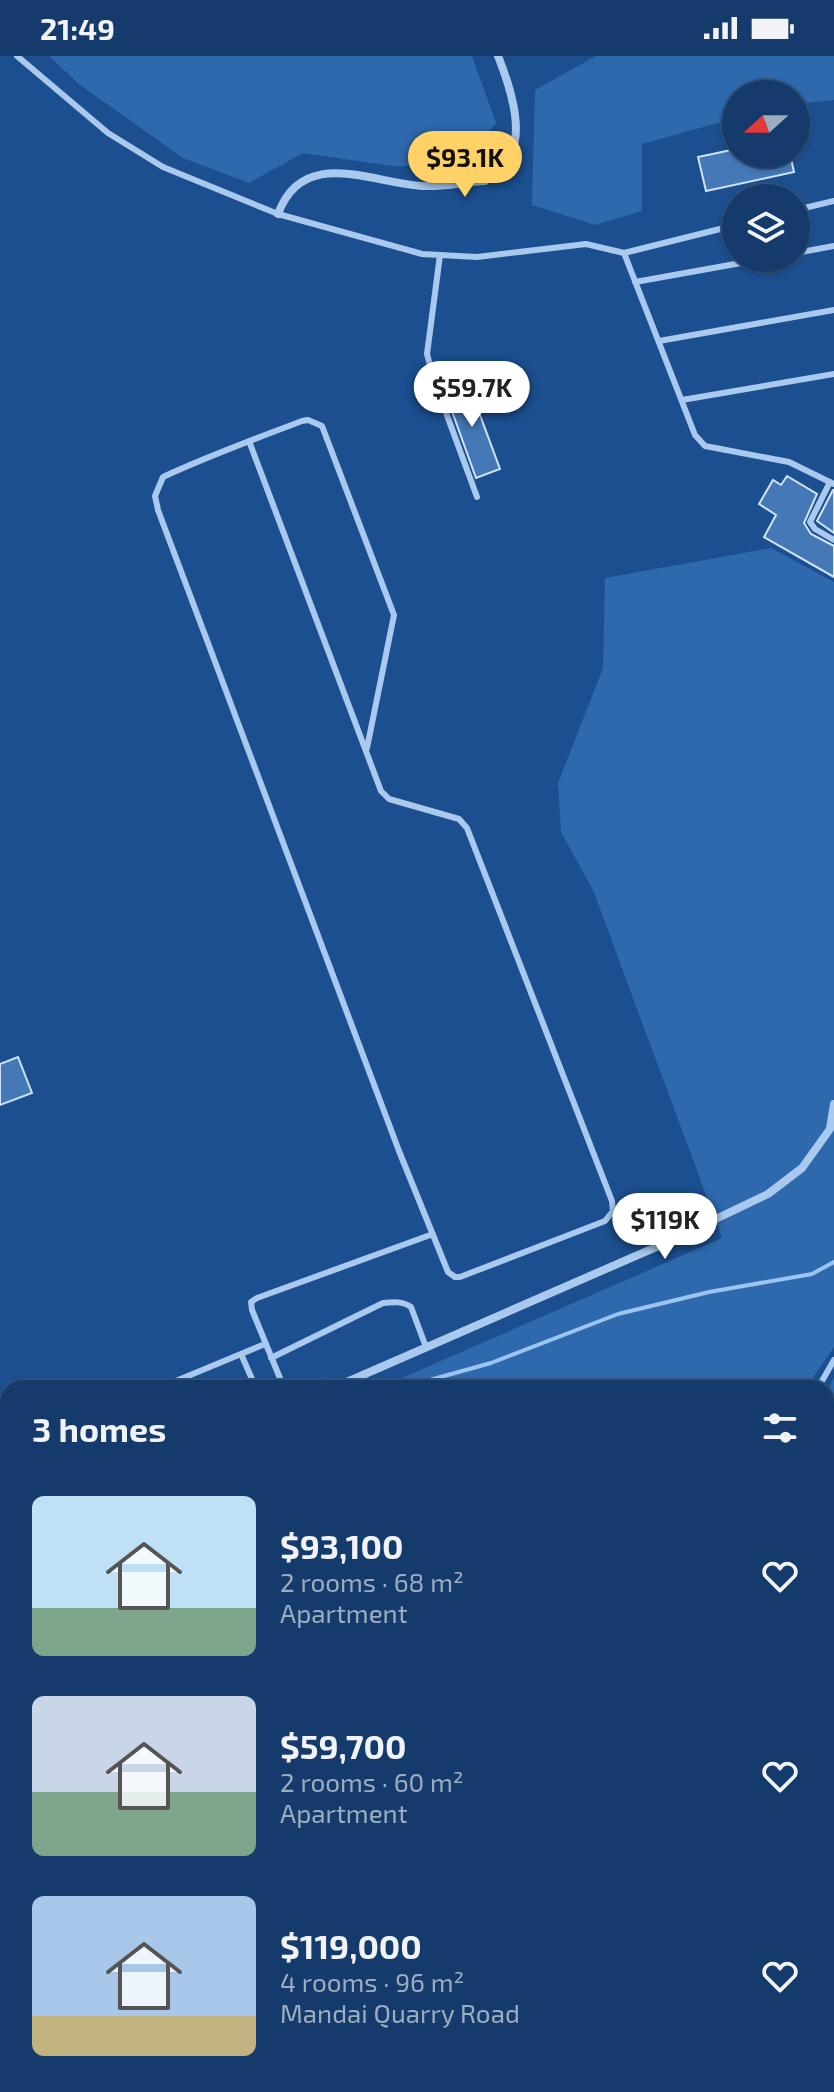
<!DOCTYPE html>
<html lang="en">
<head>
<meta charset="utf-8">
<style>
  body { margin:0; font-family:"Exo 2",sans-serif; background:#214673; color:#f1f3f6; height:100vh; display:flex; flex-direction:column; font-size:30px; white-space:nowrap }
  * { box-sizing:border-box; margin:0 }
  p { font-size:26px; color:#9dadc1 }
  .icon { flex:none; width:44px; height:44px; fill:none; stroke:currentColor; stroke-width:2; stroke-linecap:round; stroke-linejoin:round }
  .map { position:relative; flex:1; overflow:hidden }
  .drawer { position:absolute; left:0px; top:1324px; width:834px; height:712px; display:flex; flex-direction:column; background:#143b6b; border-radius:24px 24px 0 0; box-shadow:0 2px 6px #0004,0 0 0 2px #33557e }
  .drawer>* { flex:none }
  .needle { width:52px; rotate:249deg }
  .controls { position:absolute; left:722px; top:24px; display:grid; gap:16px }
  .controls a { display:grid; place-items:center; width:88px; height:88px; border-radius:50%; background:#143b6b; box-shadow:0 2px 6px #0004,0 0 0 2px #33557e; font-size:40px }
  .price { position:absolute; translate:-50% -68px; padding:0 18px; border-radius:28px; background:#fff; color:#222; font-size:26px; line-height:52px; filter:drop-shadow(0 2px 4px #0008) }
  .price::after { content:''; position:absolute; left:50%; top:48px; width:24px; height:18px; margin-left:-12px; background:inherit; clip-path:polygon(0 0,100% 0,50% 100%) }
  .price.selected { background:#ffd166; color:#111 }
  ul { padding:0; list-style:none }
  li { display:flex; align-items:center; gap:24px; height:200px; padding:0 32px }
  li span { display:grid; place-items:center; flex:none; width:224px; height:160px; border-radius:12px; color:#555 }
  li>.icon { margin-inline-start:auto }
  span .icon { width:96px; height:96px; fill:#fffc; stroke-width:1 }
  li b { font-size:34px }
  h2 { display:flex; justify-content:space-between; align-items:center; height:96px; padding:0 32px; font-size:34px }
  .status { display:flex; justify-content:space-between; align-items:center; height:56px; padding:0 40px; background:#143b6b; direction:ltr }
  .status svg { height:22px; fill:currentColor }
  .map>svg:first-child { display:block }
  .green { fill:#2e69ad }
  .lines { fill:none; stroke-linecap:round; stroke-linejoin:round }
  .stream { stroke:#9cc4f0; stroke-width:4 }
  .building { fill:#4478b7; stroke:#cfe3fa; stroke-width:2 }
  .path { stroke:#a9c9ee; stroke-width:3; stroke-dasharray:4 6; stroke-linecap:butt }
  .lane { stroke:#a9c9ee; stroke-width:6 }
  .street { stroke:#a9c9ee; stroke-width:8 }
</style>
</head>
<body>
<div class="status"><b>21:49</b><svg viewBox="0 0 49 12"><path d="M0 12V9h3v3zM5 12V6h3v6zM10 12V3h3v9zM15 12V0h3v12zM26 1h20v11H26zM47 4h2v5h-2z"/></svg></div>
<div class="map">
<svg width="834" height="2036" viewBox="0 0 834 2036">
  <rect width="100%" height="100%" fill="#1b4f8f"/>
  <path class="green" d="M 49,0 L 472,0 L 496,67 L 463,110 L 392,110 L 303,97 L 249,127 L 183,102 L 80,29 Z
    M 596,0 L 834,0 L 834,44 L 796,48 L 796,38 L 736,38 L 736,62 L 642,88 L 642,155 L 595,169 L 532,149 L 535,34 Z
    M 771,492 L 834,526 L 834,1291 L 806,1332 L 379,1332 L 722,1182 L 593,834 L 561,776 L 558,727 L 603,612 L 605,522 Z
    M 834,1322 L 834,1795 L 826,1787 L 826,1337 Z
    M 8,1488 L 8,2028 L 19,2028 L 7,2036 L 0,2036 L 0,1491 Z
    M 826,1821 L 834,1830 L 834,1924 L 826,1917 Z"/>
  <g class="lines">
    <path class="stream" d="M 401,1332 L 491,1307 L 618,1258 L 709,1236 L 812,1218 L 834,1206"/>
  </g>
  <path class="building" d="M 736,93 L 736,98 L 790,98 L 794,116 L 706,135 L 698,101 Z
    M 467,324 L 500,413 L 476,422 L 444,333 Z
    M 787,420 L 817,438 L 804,467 L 811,478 L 834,490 L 834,521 L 764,481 L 776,459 L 759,448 L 773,424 L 781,429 Z
    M 833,434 L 834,434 L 834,477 L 817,465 Z
    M 18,1001 L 32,1037 L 0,1049 L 0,1008 Z"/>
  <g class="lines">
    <path class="path" d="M 300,1332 L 327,1321
      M 0,1451 L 8,1448"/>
    <path class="lane" d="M 17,0 L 108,77 L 163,111 L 278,158 L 422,198 L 477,201 L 586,188 L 624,197 L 736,169
      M 796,154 L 834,145
      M 624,197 L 695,379 L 705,390 L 789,406 L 834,428
      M 796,197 L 834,190
      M 440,199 L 427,298 L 434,324 L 477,441
      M 635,226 L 769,202
      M 659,285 L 834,254
      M 682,344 L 834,318
      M 249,385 L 381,735 L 389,743 L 459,763 L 467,772 L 612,1145 L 613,1155 L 605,1165 L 460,1221 L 455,1221 L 448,1216 L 399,1095 L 158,454 L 155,440 L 163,421 C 208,400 255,383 302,365 L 308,364 L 322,370 L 394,559 L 367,692
      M 830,426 L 810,466 L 815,473 L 834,484
      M 241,1298 L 256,1332
      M 271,1302 L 383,1247 C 393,1246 403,1245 411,1251 L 426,1291
      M 159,1332 L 265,1288
      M 284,1332 L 252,1254 L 251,1246 L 257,1242 L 433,1178
      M 818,1332 L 834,1304
      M 0,1394 L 8,1391
      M 826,1803 L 834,1811
      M 268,2028 L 272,2036
      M 591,2036 L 599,2028"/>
    <path class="street" d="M 278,158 C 303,90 371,127 423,130 C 443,131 465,126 485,125 C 492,117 506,107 511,97 C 524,71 508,25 498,0
      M 333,1332 L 670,1185 L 768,1138 L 802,1112 L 830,1073 L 834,1048
      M 0,1469 L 8,1466
      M 696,2028 L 706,2036
      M 343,2036 L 353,2028"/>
  </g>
</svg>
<div class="controls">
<a><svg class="needle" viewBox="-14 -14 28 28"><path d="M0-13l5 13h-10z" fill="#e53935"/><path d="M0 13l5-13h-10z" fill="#9dadc1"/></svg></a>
<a><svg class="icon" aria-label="layers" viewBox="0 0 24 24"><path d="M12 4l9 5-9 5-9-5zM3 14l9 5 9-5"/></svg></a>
</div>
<b class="price selected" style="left:465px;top:143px">$93.1K</b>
<b class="price" style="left:472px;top:373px">$59.7K</b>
<b class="price" style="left:665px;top:1205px">$119K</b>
<section class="drawer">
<h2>3 homes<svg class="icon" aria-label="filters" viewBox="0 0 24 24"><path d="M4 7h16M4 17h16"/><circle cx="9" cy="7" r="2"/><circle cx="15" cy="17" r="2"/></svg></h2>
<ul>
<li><span style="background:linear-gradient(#bfe0f5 70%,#7fa58c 0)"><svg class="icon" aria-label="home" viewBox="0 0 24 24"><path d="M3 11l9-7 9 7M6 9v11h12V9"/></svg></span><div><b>$93,100</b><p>2 rooms · 68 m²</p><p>Apartment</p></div><svg class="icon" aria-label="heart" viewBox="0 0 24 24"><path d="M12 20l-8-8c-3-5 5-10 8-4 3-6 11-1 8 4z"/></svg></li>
<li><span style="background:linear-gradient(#c9d6e8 60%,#7fa58c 0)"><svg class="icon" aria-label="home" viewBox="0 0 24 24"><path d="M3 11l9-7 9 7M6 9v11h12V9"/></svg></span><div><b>$59,700</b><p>2 rooms · 60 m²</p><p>Apartment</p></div><svg class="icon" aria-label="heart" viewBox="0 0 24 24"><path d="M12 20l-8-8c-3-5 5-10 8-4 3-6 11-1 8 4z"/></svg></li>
<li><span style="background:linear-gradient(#a9c7e8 75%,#c2b280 0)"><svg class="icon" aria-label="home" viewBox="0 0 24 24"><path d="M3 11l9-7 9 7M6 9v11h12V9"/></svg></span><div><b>$119,000</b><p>4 rooms · 96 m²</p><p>Mandai Quarry Road</p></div><svg class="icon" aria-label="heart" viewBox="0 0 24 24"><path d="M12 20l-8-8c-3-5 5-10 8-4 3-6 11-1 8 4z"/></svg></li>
</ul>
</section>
</div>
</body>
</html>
